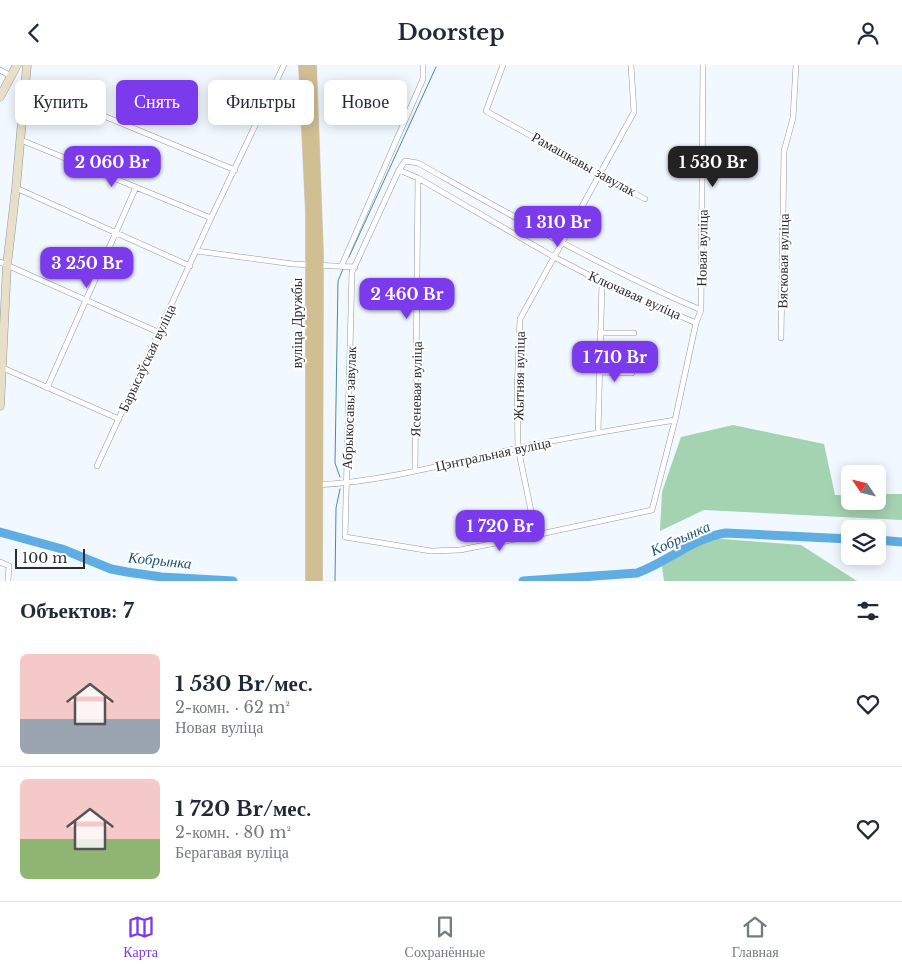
<!DOCTYPE html>
<html lang="ru">
<head>
<meta charset="utf-8">
<style>
  body { margin:0; font-family:"Libre Baskerville",serif; background:#f6f6f7; color:#1f2937; height:100vh; display:flex; flex-direction:column; font-size:19px; white-space:nowrap }
  * { box-sizing:border-box; margin:0 }
  p { font-size:16px; color:#747a83 }
  .icon { flex:none; width:28px; height:28px; fill:none; stroke:currentColor; stroke-width:2; stroke-linecap:round; stroke-linejoin:round }
  .map { position:relative; height:516px; overflow:hidden }
  .panel { display:flex; flex-direction:column; background:#fff; flex:1 }
  .panel>* { flex:none }
  .top-card { position:absolute; left:15px; top:15px; width:500px; height:45px; display:flex; gap:10px }
  .needle { width:32px; rotate:305deg }
  .tools { position:absolute; left:841px; top:400px; display:grid; gap:10px }
  .tools a { display:grid; place-items:center; width:45px; height:45px; border-radius:8px; background:#fff; box-shadow:0 2px 12px #0003; font-size:25px }
  .scale { position:absolute; left:15px; bottom:12px; width:70px; box-sizing:border-box; padding-left:5px; border:2px solid #2b2e30; border-top:0; font-size:14px; line-height:18px; white-space:nowrap; color:#2b2e30; -webkit-text-stroke:4px #fff; paint-order:stroke }
  .price { position:absolute; translate:-50% -42px; padding:0 11px; border-radius:10px; background:#7c3aed; color:#fff; font-size:16px; line-height:32px; filter:drop-shadow(0 1px 2px #0008) }
  .price::after { content:''; position:absolute; left:50%; top:30px; width:15px; height:11px; margin-left:-8px; background:inherit; clip-path:polygon(0 0,100% 0,50% 100%) }
  .price.active { background:#222; color:#fff }
  ul { padding:0; list-style:none }
  li { display:flex; align-items:center; gap:15px; height:125px; padding:0 20px }
  li+li { border-top:1px solid #e0e1e3 }
  li span { display:grid; place-items:center; flex:none; width:140px; height:100px; border-radius:8px; color:#555 }
  li>.icon { margin-inline-start:auto }
  span .icon { width:60px; height:60px; fill:#fffc; stroke-width:1 }
  li b { font-size:21px }
  h2 { display:flex; justify-content:space-between; align-items:center; height:60px; padding:0 20px; font-size:21px }
  .pill { padding:0 18px; border-radius:8px; background:#fff; box-shadow:0 2px 12px #0003; font-size:18px; line-height:45px }
  .pill.active { background:#7c3aed; color:#fff }
  header { display:flex; justify-content:space-between; align-items:center; height:65px; padding:0 20px; background:#fff; font-size:22px; font-weight:800 }
  .tab-bar { display:flex; justify-content:space-around; align-items:center; height:70px; border-top:1px solid #e0e1e3; background:#fff; font-size:14px; color:#747a83 }
  .tab-bar a { display:grid; justify-items:center; gap:2px }
  .tab-bar .active { color:#7c3aed }
  .map>svg:first-child { display:block }
  .green { fill:#a3d3b0 }
  .lines { fill:none; stroke-linecap:round; stroke-linejoin:round }
  .stream { stroke:#4f87ad; stroke-width:1 }
  .river { stroke:#5fade2; stroke-width:9 }
  .minor-casing { stroke:#92999f; stroke-width:6 }
  .secondary-casing { stroke:#92999f; stroke-width:9 }
  .primary-casing { stroke:#d5d5d6; stroke-width:10 }
  .minor { stroke:#fff; stroke-width:5 }
  .secondary { stroke:#e8dfc9; stroke-width:8 }
  .primary { stroke:#d0bf93; stroke-width:9 }
  .labels { text-anchor:middle; dominant-baseline:central; stroke-width:4; stroke-linejoin:round; paint-order:stroke }
  .street-label { font-size:14px; fill:#2b2e30; stroke:#fff }
  .water-label { font-size:15px; font-style:italic; fill:#195478; stroke:#fff }
</style>
</head>
<body>
<header><svg class="icon" aria-label="back" viewBox="0 0 24 24"><path d="M15 5l-7 7 7 7"/></svg>Doorstep<svg class="icon" aria-label="person" viewBox="0 0 24 24"><circle cx="12" cy="8" r="4"/><path d="M4 21q1-7 8-7t8 7"/></svg></header>
<div class="map">
<svg width="902" height="516" viewBox="0 0 902 516">
  <rect width="100%" height="100%" fill="#f1f8ff"/>
  <path class="green" d="M 733,360 L 824,379 L 835,430 L 850,430 L 850,436 L 878,436 L 878,429 L 902,429 L 902,455 L 704,445 L 660,466 L 662,427 L 681,372 Z
    M 710,473 L 801,480 L 857,516 L 664,516 L 662,501 Z"/>
  <g class="lines">
    <path class="stream" d="M 349,192 L 436,2
      M 340,412 L 335,398 L 338,216 L 343,204
      M 335,516 L 336,443 L 340,424"/>
    <path class="river" d="M 0,467 L 62,484 L 111,504 L 127,507 L 161,512 L 233,516
      M 878,475 L 902,477
      M 523,516 L 637,508 C 668,497 694,472 726,468 L 850,474"/>
    <defs>
      <path id="minor" d="M 503,0 L 486,46 L 645,134
        M 0,5 L 11,11
        M 26,19 L 235,105
        M 21,75 L 211,153
        M 399,105 L 418,113 L 415,406
        M 418,113 L 554,192 L 602,217 L 696,258
        M 16,123 L 190,201
        M 196,186 L 293,199 L 355,202
        M 0,197 L 158,267
        M 342,200 L 423,14 L 423,0
        M 701,245 C 603,203 511,150 418,98 L 405,96 L 399,105 L 352,207 L 345,472 L 431,486 L 460,485 L 536,470 L 652,445 L 675,355 L 696,258 L 701,245 L 703,0
        M 600,268 L 634,268
        M 781,273 L 784,86 L 793,53 L 796,0
        M 3,303 L 119,354
        M 599,307 L 632,308
        M 47,323 L 136,122
        M 598,368 L 602,217
        M 97,401 L 211,153 L 284,0
        M 316,420 C 380,417 451,398 514,384 C 567,372 621,364 675,355
        M 536,470 L 518,383 L 517,326 L 520,254 L 634,47 L 631,0
        M 0,497 L 9,501 L 8,516"/>
      <path id="secondary" d="M 0,32 L 17,0
        M 0,341 L 7,200 L 16,123 L 27,0"/>
      <path id="primary" d="M 303,0 L 310,148 L 310,516
        M 312,0 L 319,190 L 318,516"/>
    </defs>
    <use href="#minor" class="minor-casing"/>
    <use href="#secondary" class="secondary-casing"/>
    <use href="#primary" class="primary-casing"/>
    <use href="#minor" class="minor"/>
    <use href="#secondary" class="secondary"/>
    <use href="#primary" class="primary"/>
  </g>
  <g class="labels">
    <g class="street-label">
      <text transform="translate(584 99) rotate(29)">Рамашкавы завулак</text>
      <text transform="translate(702 183) rotate(-89)">Новая вуліца</text>
      <text transform="translate(783 196) rotate(-89)">Вясковая вуліца</text>
      <text transform="translate(635 230) rotate(24)">Ключавая вуліца</text>
      <text transform="translate(297 258) rotate(-90)">вуліца Дружбы</text>
      <text transform="translate(147 293) rotate(-65)">Барысаўская вуліца</text>
      <text transform="translate(519 311) rotate(-89)">Жытняя вуліца</text>
      <text transform="translate(416 324) rotate(-89)">Ясеневая вуліца</text>
      <text transform="translate(349 343) rotate(-88)">Абрыкосавы завулак</text>
      <text transform="translate(493 389) rotate(-12)">Цэнтральная вуліца</text>
    </g>
    <g class="water-label">
      <text transform="translate(680 473) rotate(-24)">Кобрынка</text>
      <text transform="translate(160 495) rotate(6)">Кобрынка</text>
    </g>
  </g>
</svg>
<div class="tools">
<a><svg class="needle" viewBox="-14 -14 28 28"><path d="M0-13l5 13h-10z" fill="#e53935"/><path d="M0 13l5-13h-10z" fill="#747a83"/></svg></a>
<a><svg class="icon" aria-label="layers" viewBox="0 0 24 24"><path d="M12 4l9 5-9 5-9-5zM3 14l9 5 9-5"/></svg></a>
</div>
<div class="scale">100 m</div>
<b class="price" style="left:112px;top:123px">2 060 Br</b>
<b class="price active" style="left:713px;top:123px">1 530 Br</b>
<b class="price" style="left:558px;top:183px">1 310 Br</b>
<b class="price" style="left:87px;top:224px">3 250 Br</b>
<b class="price" style="left:407px;top:255px">2 460 Br</b>
<b class="price" style="left:615px;top:318px">1 710 Br</b>
<b class="price" style="left:500px;top:487px">1 720 Br</b>
<div class="top-card">
<a class="pill">Купить</a>
<a class="pill active">Снять</a>
<a class="pill">Фильтры</a>
<a class="pill">Новое</a>
</div>
</div>
<section class="panel">
<h2>Объектов: 7<svg class="icon" aria-label="filters" viewBox="0 0 24 24"><path d="M4 7h16M4 17h16"/><circle cx="9" cy="7" r="2"/><circle cx="15" cy="17" r="2"/></svg></h2>
<ul>
<li><span style="background:linear-gradient(#f6c9c9 65%,#9aa5b1 0)"><svg class="icon" aria-label="home" viewBox="0 0 24 24"><path d="M3 11l9-7 9 7M6 9v11h12V9"/></svg></span><div><b>1 530 Br/мес.</b><p>2-комн. · 62 m²</p><p>Новая вуліца</p></div><svg class="icon" aria-label="heart" viewBox="0 0 24 24"><path d="M12 20l-8-8c-3-5 5-10 8-4 3-6 11-1 8 4z"/></svg></li>
<li><span style="background:linear-gradient(#f6c9c9 60%,#8fb573 0)"><svg class="icon" aria-label="home" viewBox="0 0 24 24"><path d="M3 11l9-7 9 7M6 9v11h12V9"/></svg></span><div><b>1 720 Br/мес.</b><p>2-комн. · 80 m²</p><p>Берагавая вуліца</p></div><svg class="icon" aria-label="heart" viewBox="0 0 24 24"><path d="M12 20l-8-8c-3-5 5-10 8-4 3-6 11-1 8 4z"/></svg></li>
</ul>
</section>
<nav class="tab-bar">
<a class="active"><svg class="icon" aria-label="map" viewBox="0 0 24 24"><path d="M3 6l6-2 6 2 6-2v14l-6 2-6-2-6 2zM9 4v14M15 6v14"/></svg>Карта</a>
<a><svg class="icon" aria-label="saved" viewBox="0 0 24 24"><path d="M7 4h10v16l-5-4-5 4z"/></svg>Сохранённые</a>
<a><svg class="icon" aria-label="home" viewBox="0 0 24 24"><path d="M3 11l9-7 9 7M6 9v11h12V9"/></svg>Главная</a>
</nav>
</body>
</html>
